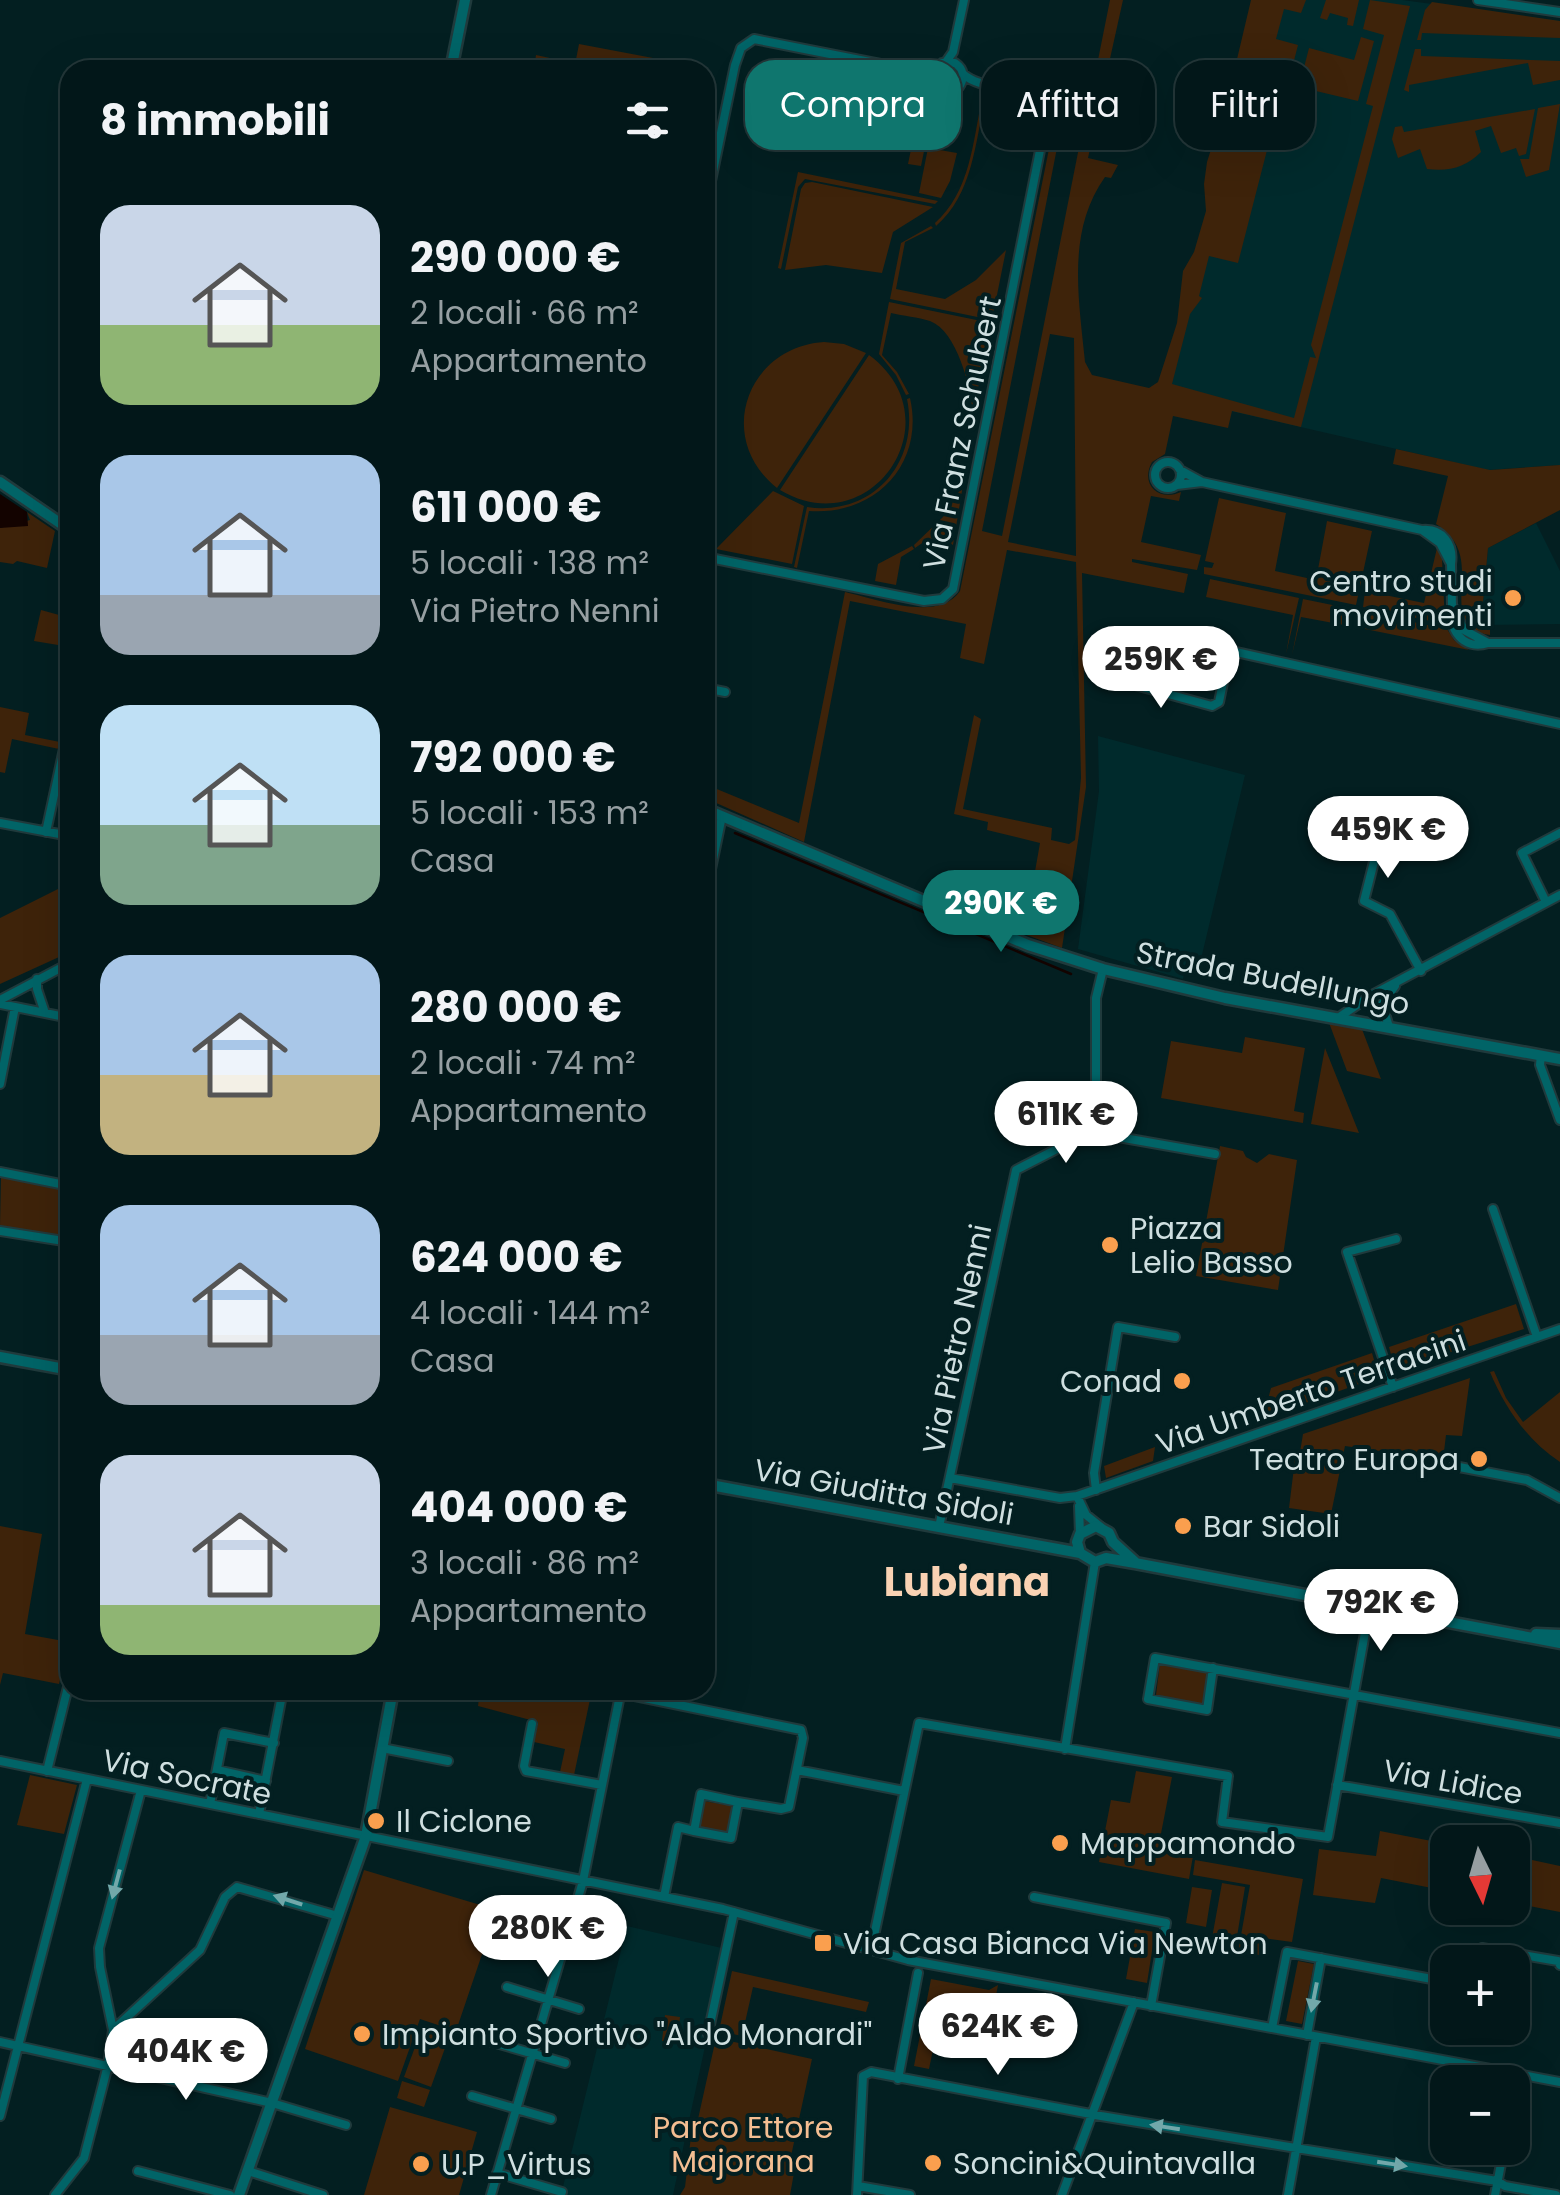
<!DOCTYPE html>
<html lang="it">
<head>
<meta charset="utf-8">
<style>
  body { margin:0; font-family:Poppins,sans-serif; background:#0c2022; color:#f1f3f6; height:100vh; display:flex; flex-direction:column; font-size:38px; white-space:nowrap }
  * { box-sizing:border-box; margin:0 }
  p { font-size:32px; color:#969fa2 }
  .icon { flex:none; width:55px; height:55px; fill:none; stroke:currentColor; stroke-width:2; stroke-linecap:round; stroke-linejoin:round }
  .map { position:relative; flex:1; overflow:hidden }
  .panel { position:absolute; left:60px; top:60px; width:655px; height:1640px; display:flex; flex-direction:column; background:#021719; border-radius:30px; box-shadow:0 10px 40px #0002,0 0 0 2px #233638 }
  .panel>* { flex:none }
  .banner { position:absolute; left:745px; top:60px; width:665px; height:90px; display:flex; gap:20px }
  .needle { width:65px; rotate:175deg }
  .buttons { position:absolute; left:1430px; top:1825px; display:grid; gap:20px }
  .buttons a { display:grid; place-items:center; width:100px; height:100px; border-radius:20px; background:#021719; box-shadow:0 10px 40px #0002,0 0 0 2px #233638; font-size:50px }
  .price { position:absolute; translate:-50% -85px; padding:0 22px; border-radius:35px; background:#fff; color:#222; font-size:32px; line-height:65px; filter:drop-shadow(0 2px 5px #0008) }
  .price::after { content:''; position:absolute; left:50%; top:60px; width:30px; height:22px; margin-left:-15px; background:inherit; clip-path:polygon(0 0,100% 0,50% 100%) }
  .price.selected { background:#0f766e; color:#fff }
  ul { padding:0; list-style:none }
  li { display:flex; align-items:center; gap:30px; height:250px; padding:0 40px }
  li span { display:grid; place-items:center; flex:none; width:280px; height:200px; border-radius:30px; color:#555 }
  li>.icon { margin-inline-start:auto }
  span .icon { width:120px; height:120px; fill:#fffc; stroke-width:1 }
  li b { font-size:42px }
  h2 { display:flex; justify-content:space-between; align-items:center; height:120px; padding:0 40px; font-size:42px }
  .chip { padding:0 35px; border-radius:30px; background:#021719; box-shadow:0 10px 40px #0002,0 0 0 2px #233638; font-size:35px; line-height:90px }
  .chip.selected { background:#0f766e; color:#fff }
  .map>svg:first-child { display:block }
  .built { fill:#002a2c }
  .green { fill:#3e230a; fill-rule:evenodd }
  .water { fill:#130300 }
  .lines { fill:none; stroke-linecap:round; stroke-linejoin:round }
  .stream { stroke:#130300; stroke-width:2.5 }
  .minor-casing { stroke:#203a3c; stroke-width:12 }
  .tertiary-casing { stroke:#203a3c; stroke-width:15 }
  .minor { stroke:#016467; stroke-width:8 }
  .tertiary { stroke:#016467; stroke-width:10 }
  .oneway { fill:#72a8aa }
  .poi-dot { fill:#fa9f4e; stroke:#031f21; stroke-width:4 }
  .labels { text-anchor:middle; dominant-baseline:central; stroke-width:8; stroke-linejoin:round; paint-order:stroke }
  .street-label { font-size:30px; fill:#cfdfe0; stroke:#031f21 }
  .poi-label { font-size:30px; fill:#cfdfe0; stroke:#031f21; text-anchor:start }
  .park-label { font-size:30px; fill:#f4be92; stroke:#031f21 }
  .district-label { font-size:40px; font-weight:bold; fill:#f9d2b3; stroke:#031f21 }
</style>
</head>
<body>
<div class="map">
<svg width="1560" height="2195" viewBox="0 0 1560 2195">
  <rect width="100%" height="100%" fill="#031f21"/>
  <path class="built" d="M 1266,0 L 1402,0 L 1560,21 L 1560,465 L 1488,470 L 1165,396 Z
    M 1536,523 L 1560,571 L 1560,624 L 1481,625 L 1488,548 Z
    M 1098,736 L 1245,775 L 1201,959 L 1187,956 L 1183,979 L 1078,949 L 1099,791 Z
    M 627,1926 L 726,1949 L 673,2195 L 561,2195 Z"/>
  <path class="green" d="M 1110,0 L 1123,0 L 1088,158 L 1118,165 L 1111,178 L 1105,177 C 1066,232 1079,299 1085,362 L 1092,375 L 1149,388 L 1158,382 L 1177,323 L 1183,271 L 1194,252 L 1206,211 L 1204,184 L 1207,162 L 1229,93 L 1251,0 L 1306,0 L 1301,13 L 1284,9 L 1276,39 L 1298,45 L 1288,84 L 1284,84 L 1238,263 L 1209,256 L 1199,296 L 1202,298 L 1190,314 L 1172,384 L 1294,418 L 1310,357 L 1316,358 L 1311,345 L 1373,106 L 1366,104 L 1384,35 L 1363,29 L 1370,0 L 1410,6 L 1301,427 L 1232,411 L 1228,428 L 1173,416 L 1165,454 L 1152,462 C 1140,484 1158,502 1181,492 L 1179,501 L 1151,496 L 1141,542 L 1201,555 L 1197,570 L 1132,559 L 1132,562 L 1188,574 L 1184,593 L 1082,573 L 1086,787 L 1062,948 L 1024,934 L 1040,843 L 987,830 L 988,822 L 954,814 L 974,715 L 981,719 L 963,809 L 1052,828 L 1051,840 L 1069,844 L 1075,840 L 1081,778 L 1076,562 L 1007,550 L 984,664 L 960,658 L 966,624 L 850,601 L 804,842 L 705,798 L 707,785 L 799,823 L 845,592 C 877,599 938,623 960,591 L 1054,124 L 1050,105 L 1033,88 C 1047,91 1051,104 1065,107 L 982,531 L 1002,536 L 1088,102 L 1067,97 L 1069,87 L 1092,90 ZM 1050,334 L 1074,338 L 1076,556 L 1008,542 Z
    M 1326,0 L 1359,0 L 1353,26 L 1347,25 L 1348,18 L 1330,13 L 1327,20 L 1320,18 Z
    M 1432,2 L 1560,21 L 1560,38 L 1422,33 L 1421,40 L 1417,40 L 1425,10 Z
    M 1361,37 L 1374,41 L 1358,101 L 1299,87 L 1309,48 L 1354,60 Z
    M 579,44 L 653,58 L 651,70 L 574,70 Z
    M 1415,49 L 1421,49 L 1421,56 L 1560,61 L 1560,80 L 1533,85 L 1528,63 L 1409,85 L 1409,92 L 1404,90 Z
    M 536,55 L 573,63 L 571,70 L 534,70 Z
    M 924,86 L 935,98 L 921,166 L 908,164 Z
    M 982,98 L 985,99 C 975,143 973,194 936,226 L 935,223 C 970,192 973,142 982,98 Z
    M 1560,104 L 1549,170 L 1526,177 L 1520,159 L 1529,159 L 1538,108 Z
    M 1535,109 L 1526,154 L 1519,156 L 1516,148 L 1501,153 L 1491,126 L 1475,131 L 1481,152 C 1466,167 1449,172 1427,169 L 1420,149 L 1398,158 L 1392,139 L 1395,127 L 1402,126 L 1404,132 Z
    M 928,148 L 957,153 L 950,181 L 941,198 L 919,193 Z
    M 798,172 L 938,201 L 935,204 L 805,179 L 798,187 L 781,269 L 778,268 Z
    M 812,182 L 933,207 L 893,232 L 882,273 L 826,265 L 785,270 L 801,189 L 805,183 Z
    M 931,226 L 933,228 L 905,242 L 896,289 L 945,299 L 976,280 L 1006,250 L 992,320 L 890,299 L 901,243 Z
    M 889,302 L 991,323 L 973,414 C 971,388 957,331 930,321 C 918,317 903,316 891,313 L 882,355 L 897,372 L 909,394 L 906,395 L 896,375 L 879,354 Z
    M 824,342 L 844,344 L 866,353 L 777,488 C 714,438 747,347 824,342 Z
    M 869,355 C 956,419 872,545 780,490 Z
    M 910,398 C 925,464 875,516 809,511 L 797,568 L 794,567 L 807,507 C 872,517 920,463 907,399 Z
    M 1396,449 L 1490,470 L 1560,465 L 1560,510 L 1488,548 L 1481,624 L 1490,625 L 1490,635 C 1446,630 1468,586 1460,555 C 1457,542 1448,532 1436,524 L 1448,476 L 1393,464 Z
    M 963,485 L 953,545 L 928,539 L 915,548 L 914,545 L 943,517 Z
    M 773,491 L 804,506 L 792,564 L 716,549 Z
    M 1219,498 L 1286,513 L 1275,571 L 1316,580 L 1327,521 L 1372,531 L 1356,605 L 1204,574 L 1204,567 L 1212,568 L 1214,563 L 1205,561 Z
    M 27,512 L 55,531 L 47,568 L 17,561 L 13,564 L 0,562 L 0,528 L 30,520 Z
    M 912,546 L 914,549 L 901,557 L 896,585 L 875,581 L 878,564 Z
    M 1437,548 L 1442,559 L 1445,624 L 1363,607 L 1365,591 L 1424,603 Z
    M 1210,579 L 1299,598 L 1286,654 L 1293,615 L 1206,597 Z
    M 1303,599 L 1347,608 L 1344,625 L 1301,617 L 1292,655 Z
    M 41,610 L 70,618 L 70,647 L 34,641 Z
    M 1369,613 L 1447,629 L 1454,640 L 1469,650 L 1365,629 Z
    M 0,707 L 29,713 L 25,735 L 60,742 L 59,749 L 12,739 L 5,773 L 0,772 Z
    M 70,883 L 70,952 L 0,984 L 0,918 Z
    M 1328,1020 L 1360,1024 L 1381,1079 L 1347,1071 Z
    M 1245,1037 L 1305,1048 L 1294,1111 L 1304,1113 L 1303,1123 L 1161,1098 L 1171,1041 L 1242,1053 Z
    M 1325,1048 L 1359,1133 L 1311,1124 Z
    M 1220,1146 L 1243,1151 L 1246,1157 L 1257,1163 L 1269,1154 L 1297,1160 L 1278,1290 L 1196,1276 Z
    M 1,1176 L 70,1190 L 70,1239 L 0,1226 Z
    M 1516,1304 L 1524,1329 L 1395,1370 L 1389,1347 Z
    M 1372,1353 L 1379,1377 L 1263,1418 L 1271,1388 Z
    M 1494,1371 L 1506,1398 L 1523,1422 L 1560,1392 L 1560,1462 C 1527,1440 1505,1408 1490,1372 Z
    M 1470,1378 L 1462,1436 L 1446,1435 L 1443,1460 L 1345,1446 L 1331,1514 L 1289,1508 L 1295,1459 L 1299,1458 L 1303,1434 Z
    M 1155,1447 L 1153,1461 L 1106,1478 L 1104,1466 Z
    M 0,1526 L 42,1534 L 25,1634 L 69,1642 L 59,1684 L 3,1673 L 0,1685 Z
    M 1160,1663 L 1209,1673 L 1203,1704 L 1156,1695 Z
    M 480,1690 L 592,1690 L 574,1775 L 560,1772 L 565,1749 L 534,1742 L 538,1722 L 478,1706 Z
    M 1136,1771 L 1172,1777 L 1158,1849 L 1193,1856 L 1189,1879 L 1099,1862 L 1111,1800 L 1130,1803 Z
    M 30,1775 L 77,1785 L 64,1834 L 17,1825 Z
    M 704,1801 L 733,1806 L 728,1832 L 699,1827 Z
    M 1380,1831 L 1447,1844 L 1447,1891 L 1381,1878 L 1375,1903 L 1313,1895 L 1319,1849 L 1376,1856 Z
    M 1513,1856 L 1560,1866 L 1560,1912 L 1513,1903 Z
    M 1195,1860 L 1303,1879 L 1292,1942 L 1263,1938 L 1260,1955 L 1238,1952 L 1250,1885 L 1193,1875 Z
    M 364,1870 L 497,1910 L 456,2031 L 420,2019 L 398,2081 L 305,2049 Z
    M 1222,1883 L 1245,1887 L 1236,1943 L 1212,1938 Z
    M 1192,1887 L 1212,1890 L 1206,1927 L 1186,1923 Z
    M 1135,1929 L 1155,1932 L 1147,1983 L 1126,1979 Z
    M 1298,1961 L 1314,1964 L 1302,2024 L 1286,2021 Z
    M 732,1971 L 869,2002 L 866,2012 L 753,1987 L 742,2036 L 719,2031 Z
    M 931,1979 L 989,1990 L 998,1985 L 992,2016 L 942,2006 L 929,2069 L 914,2066 Z
    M 665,2015 L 680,2017 L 677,2043 L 662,2041 Z
    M 422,2028 L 449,2037 L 431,2087 L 404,2077 Z
    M 716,2038 L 812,2059 L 788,2170 L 794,2173 L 790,2195 L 680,2195 L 685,2187 L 693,2119 L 698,2119 Z
    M 402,2081 L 430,2090 L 424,2107 L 397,2098 Z
    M 390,2107 L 477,2132 L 459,2195 L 364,2195 Z"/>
  <path class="water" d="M 0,494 L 27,512 L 28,526 L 0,528 Z"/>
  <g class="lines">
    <path class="stream" d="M 735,833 L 1071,974"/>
    <defs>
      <path id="minor" d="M 1478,0 L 1560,12
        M 946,62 L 953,52 L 964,0
        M 705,210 L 735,65 L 741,48 L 754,39 L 916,71 L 945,92 L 959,87 C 965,78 964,69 955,63 L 942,63 L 934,72 L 934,82
        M1155 475a13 13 0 1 1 26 0a13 13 0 1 1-26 0Z
        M 1202,482 L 1422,530
        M 1177,485 L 1202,482 L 1180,470
        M 1422,530 C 1443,528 1454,545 1451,564 L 1440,543 Z
        M 705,557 L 924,601 L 942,599 L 953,589 L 1046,120 C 1042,80 986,95 963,74
        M 1451,564 L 1452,605
        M 1452,605 L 1464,630 L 1488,643 C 1463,651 1447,629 1452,605 Z
        M 1488,643 L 1560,643
        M 1230,649 L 1219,702 L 1212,706 L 1135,685 L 1130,681 L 1141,633 L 1146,632 L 1560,724
        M 705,688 L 725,692
        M 0,823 L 70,836
        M 1354,823 L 1376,830 L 1380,838 L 1364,901 L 1390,914 L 1421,971
        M 46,832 L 70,721
        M 705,898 L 722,816
        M 1546,902 L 1522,853 L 1560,833
        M 37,979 L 37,989 L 45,1013
        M 0,1000 L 70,963
        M 0,1004 L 70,1018
        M 1338,1018 L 1370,996 L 1560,895
        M 1389,1027 L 1382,1004 L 1395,986
        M 1541,1055 L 1540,1065 L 1560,1120
        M 0,1084 L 15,1007
        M 1090,1132 L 1215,1154
        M 0,1172 L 70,1186
        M 1493,1209 L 1537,1337
        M 0,1231 L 70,1242
        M 1393,1387 L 1347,1252 L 1396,1239
        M 1454,1466 L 1527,1480 L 1560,1498
        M 950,1478 L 1060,1498 L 1077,1496 L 1560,1329
        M 1096,1490 L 1094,1473 L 1118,1327 L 1175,1337
        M 1077,1496 L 1086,1515 L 1101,1527
        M 1079,1506 L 1080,1534
        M 939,1527 L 1016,1170 L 1090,1132 L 1096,1121 L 1096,998 L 1103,969
        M 1213,1668 L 1207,1710 L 1148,1699 L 1155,1658 L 1560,1733
        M 620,1693 L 801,1730 L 803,1738 L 789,1807 L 781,1809 L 738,1802
        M 532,1724 L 524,1766 L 526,1771 L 602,1785
        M 382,1748 L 448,1761
        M 1065,1749 L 1095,1562
        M 0,1761 L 723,1909 L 908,1960 L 1560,2082
        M 217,1770 L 266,1781
        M 797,1770 L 904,1791
        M 47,1771 L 70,1679
        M 1337,1785 L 1560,1823
        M 701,1794 L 738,1802 L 731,1838 L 694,1831 Z
        M 210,1804 L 224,1733 L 274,1743
        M 259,1814 L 283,1690
        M 664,1897 L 678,1827 L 694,1831
        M 1034,1897 L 1166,1923 L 1151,2006
        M 524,1933 L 593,1953
        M 871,1950 L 919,1723 L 1228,1776 L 1222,1822 L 1328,1837 L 1370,1605
        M 1479,1962 L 1482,1948 L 1558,1961 L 1560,1965
        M 507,1987 L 579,2009
        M 1272,2028 L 1287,1952 L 1448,1982
        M 113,2030 L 100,1967 L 99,1948 L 141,1790
        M 708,2034 L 734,1912
        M 1307,2035 L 1321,1958
        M 489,2041 L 565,2063
        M 0,2042 L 272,2103 L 346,2125
        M 898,2079 L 918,1973
        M 472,2096 L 551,2119
        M 1512,2104 L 1518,2075
        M 0,2116 L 87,1779
        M 138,2171 L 230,2195
        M 248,2171 L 323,2195
        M 497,2173 L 562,2192
        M 858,2186 L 910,2195
        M 55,2195 L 84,2158 L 108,2065 L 113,2030 L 200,1950 L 225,1897 L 237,1887 L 338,1916
        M 491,2195 L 583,1881 L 621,1690
        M 857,2195 L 863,2076 L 871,2072 L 1101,2116 L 1497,2181 L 1505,2186 L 1556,2195
        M 1062,2195 L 1134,2002
        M 1288,2195 L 1316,2037
        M 1495,2195 L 1504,2148"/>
      <path id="tertiary" d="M 451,70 L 465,0
        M 0,482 L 70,530
        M 705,809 L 1028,945 L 1103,969 L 1225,998 L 1560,1059
        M 0,1357 L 70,1370
        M 705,1484 L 1080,1553 L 1095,1562 L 1106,1558 L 1135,1563 L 1560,1643
        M 1080,1553 L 1077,1542 L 1080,1534 L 1096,1526 L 1109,1533 L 1113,1542 L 1135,1562
        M 1536,1634 L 1560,1635
        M 239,2195 L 366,1836 L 393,1690"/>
    </defs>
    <use href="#minor" class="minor-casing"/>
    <use href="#tertiary" class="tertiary-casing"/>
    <use href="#minor" class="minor"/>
    <use href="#tertiary" class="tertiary"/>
  </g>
  <defs><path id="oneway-solid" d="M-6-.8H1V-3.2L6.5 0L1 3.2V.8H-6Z" transform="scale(2.5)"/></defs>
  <g class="oneway">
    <use href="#oneway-solid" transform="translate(116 1884) rotate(105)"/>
    <use href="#oneway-solid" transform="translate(288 1900) rotate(-162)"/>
    <use href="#oneway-solid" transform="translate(1314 1997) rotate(101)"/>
    <use href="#oneway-solid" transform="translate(1165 2127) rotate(-171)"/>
    <use href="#oneway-solid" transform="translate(1392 2164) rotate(9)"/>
  </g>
  <g class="poi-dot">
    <circle cx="1513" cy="598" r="10"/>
    <circle cx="1110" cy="1245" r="10"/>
    <circle cx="1182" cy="1381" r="10"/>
    <circle cx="1479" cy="1459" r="10"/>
    <circle cx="1183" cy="1526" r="10"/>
    <circle cx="376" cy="1821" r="10"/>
    <circle cx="1060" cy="1843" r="10"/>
    <rect x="813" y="1933" width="20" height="20" rx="5"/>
    <circle cx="362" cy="2034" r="10"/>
    <circle cx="933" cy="2163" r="10"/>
    <circle cx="421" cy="2164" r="10"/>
  </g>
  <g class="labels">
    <g class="street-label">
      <text transform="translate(962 433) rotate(-78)">Via Franz Schubert</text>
      <text transform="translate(1273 978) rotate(11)">Strada Budellungo</text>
      <text transform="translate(957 1339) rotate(-78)">Via Pietro Nenni</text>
      <text transform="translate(1311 1392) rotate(-19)">Via Umberto Terracini</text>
      <text transform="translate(884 1492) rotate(10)">Via Giuditta Sidoli</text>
      <text transform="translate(187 1777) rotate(12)">Via Socrate</text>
      <text transform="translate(1453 1782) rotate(10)">Via Lidice</text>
    </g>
    <g class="poi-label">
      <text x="1493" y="581" text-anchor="end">Centro studi<tspan x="1493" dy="34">movimenti</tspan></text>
      <text x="1130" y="1228">Piazza<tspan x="1130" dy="34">Lelio Basso</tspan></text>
      <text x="1162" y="1381" text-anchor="end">Conad</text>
      <text x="1459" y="1459" text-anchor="end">Teatro Europa</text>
      <text x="1203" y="1526">Bar Sidoli</text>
      <text x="396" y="1821">Il Ciclone</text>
      <text x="1080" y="1843">Mappamondo</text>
      <text x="843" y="1943">Via Casa Bianca Via Newton</text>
      <text x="382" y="2034">Impianto Sportivo "Aldo Monardi"</text>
      <text x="953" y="2163">Soncini&amp;Quintavalla</text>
      <text x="441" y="2164">U.P_Virtus</text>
    </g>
    <g class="park-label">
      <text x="743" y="2127">Parco Ettore<tspan x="743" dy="34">Majorana</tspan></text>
    </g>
    <g class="district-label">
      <text x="967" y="1582">Lubiana</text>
    </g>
  </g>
</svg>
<div class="buttons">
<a><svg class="needle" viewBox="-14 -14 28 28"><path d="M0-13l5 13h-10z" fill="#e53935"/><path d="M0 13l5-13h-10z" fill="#969fa2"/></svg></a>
<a>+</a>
<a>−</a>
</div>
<b class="price" style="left:1161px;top:711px">259K €</b>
<b class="price" style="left:1388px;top:881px">459K €</b>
<b class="price selected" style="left:1001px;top:955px">290K €</b>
<b class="price" style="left:1066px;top:1166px">611K €</b>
<b class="price" style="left:1381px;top:1654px">792K €</b>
<b class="price" style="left:548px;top:1980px">280K €</b>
<b class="price" style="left:998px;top:2078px">624K €</b>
<b class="price" style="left:186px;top:2103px">404K €</b>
<div class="banner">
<a class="chip selected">Compra</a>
<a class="chip">Affitta</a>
<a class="chip">Filtri</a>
</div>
<section class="panel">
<h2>8 immobili<svg class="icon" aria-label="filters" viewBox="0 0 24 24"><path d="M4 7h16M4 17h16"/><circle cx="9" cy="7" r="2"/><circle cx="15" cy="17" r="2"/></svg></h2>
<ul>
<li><span style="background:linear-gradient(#c9d6e8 60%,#8fb573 0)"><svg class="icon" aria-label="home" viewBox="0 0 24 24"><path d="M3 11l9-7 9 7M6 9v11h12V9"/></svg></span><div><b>290 000 €</b><p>2 locali · 66 m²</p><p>Appartamento</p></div></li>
<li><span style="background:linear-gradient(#a9c7e8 70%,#9aa5b1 0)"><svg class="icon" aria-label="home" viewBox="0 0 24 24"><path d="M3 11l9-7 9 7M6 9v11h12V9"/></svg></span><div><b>611 000 €</b><p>5 locali · 138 m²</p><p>Via Pietro Nenni</p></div></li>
<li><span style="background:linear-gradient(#bfe0f5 60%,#7fa58c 0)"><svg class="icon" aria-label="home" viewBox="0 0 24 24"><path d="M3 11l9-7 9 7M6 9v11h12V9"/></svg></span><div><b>792 000 €</b><p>5 locali · 153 m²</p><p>Casa</p></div></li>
<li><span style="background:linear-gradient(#a9c7e8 60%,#c2b280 0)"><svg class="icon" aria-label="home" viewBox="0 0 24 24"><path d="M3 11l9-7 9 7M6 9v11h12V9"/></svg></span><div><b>280 000 €</b><p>2 locali · 74 m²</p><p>Appartamento</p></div></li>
<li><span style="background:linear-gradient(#a9c7e8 65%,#9aa5b1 0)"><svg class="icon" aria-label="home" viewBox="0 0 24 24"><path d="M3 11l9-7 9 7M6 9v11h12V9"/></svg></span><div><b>624 000 €</b><p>4 locali · 144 m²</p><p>Casa</p></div></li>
<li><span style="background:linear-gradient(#c9d6e8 75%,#8fb573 0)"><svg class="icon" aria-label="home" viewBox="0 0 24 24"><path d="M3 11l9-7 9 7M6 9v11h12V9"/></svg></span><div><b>404 000 €</b><p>3 locali · 86 m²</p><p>Appartamento</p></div></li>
</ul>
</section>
</div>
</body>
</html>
